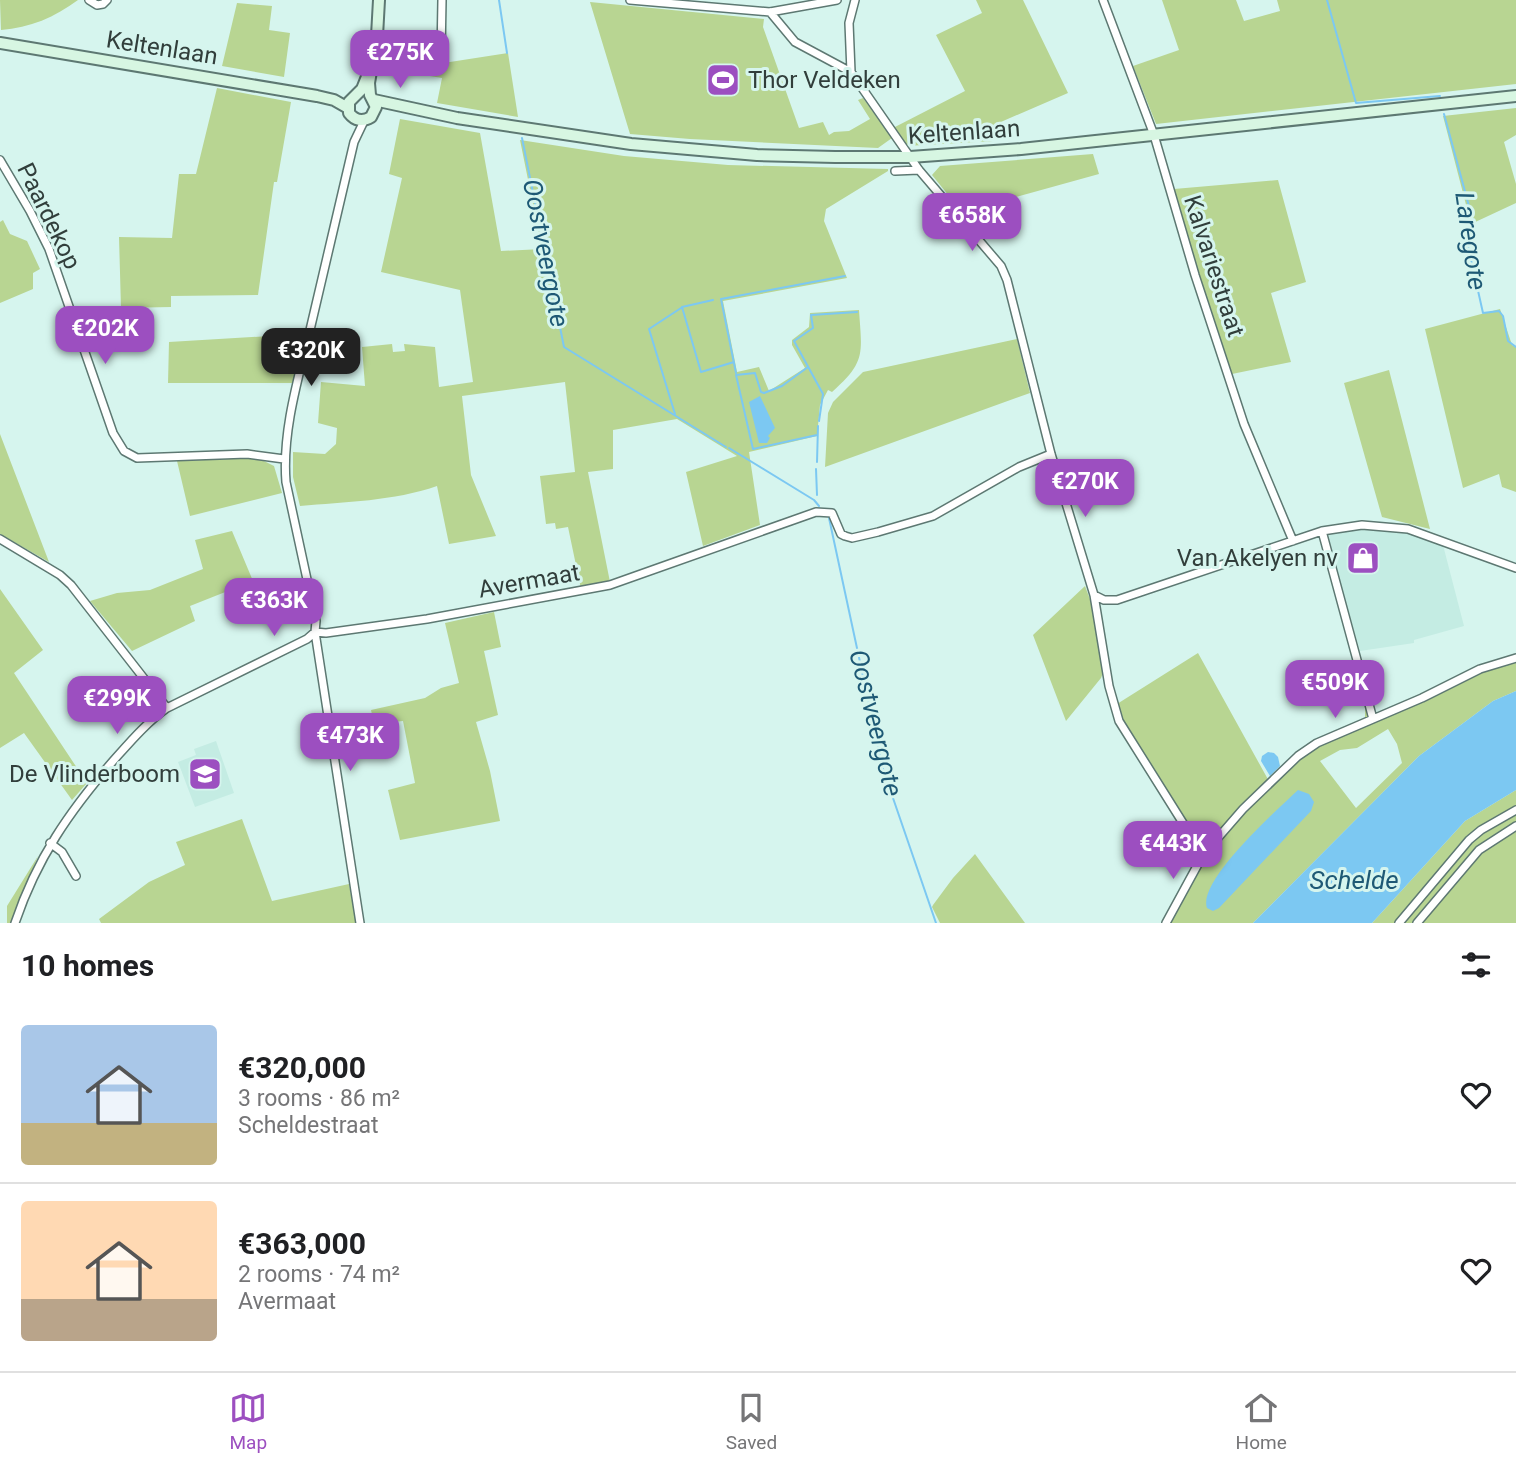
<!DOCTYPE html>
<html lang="en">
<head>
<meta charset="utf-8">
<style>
  body { margin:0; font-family:Roboto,sans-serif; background:#f2f2f2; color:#202124; height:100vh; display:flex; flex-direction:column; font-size:26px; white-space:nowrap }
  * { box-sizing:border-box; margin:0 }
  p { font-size:23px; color:#757577 }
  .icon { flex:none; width:38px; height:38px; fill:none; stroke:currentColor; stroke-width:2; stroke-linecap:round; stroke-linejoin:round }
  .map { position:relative; height:923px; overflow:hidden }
  .side { display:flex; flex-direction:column; background:#fff; flex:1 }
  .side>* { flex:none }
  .price { position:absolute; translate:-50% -60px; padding:0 16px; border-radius:14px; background:#9c4fc0; color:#fff; font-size:23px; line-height:46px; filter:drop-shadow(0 2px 4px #0008) }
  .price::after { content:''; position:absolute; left:50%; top:42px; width:21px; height:16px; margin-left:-10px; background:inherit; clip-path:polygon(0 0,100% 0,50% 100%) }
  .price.on { background:#222; color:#fff }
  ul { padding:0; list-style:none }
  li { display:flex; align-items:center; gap:21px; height:175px; padding:0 21px }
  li+li { border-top:2px solid #e0e0e0 }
  li span { display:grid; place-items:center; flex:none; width:196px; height:140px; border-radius:7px; color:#555 }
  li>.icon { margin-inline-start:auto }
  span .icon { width:84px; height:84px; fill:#fffc; stroke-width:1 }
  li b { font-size:30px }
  h2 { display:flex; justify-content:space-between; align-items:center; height:84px; padding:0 21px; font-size:30px }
  .tabs { display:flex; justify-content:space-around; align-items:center; height:98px; border-top:2px solid #e0e0e0; background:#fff; font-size:19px; color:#757577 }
  .tabs a { display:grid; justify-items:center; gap:4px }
  .tabs .on { color:#9c4fc0 }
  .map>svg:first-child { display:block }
  .built { fill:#c4ece3 }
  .green { fill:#b8d592; fill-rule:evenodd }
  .water { fill:#7cc8f2 }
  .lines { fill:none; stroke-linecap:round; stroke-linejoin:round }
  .stream { stroke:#7cc8f2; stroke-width:2 }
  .street-casing { stroke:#5d7872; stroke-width:10 }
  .secondary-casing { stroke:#5d7872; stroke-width:14 }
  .street { stroke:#fff; stroke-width:7 }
  .secondary { stroke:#d7f6e2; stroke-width:10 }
  .labels { text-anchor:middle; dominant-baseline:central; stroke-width:6; stroke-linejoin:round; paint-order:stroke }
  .street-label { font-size:24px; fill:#313e3b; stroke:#d6f5ee }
  .poi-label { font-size:24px; fill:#313e3b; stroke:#d6f5ee; text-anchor:end }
  .water-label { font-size:26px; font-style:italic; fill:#1e5975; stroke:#d6f5ee }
</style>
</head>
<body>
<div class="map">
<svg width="1516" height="923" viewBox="0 0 1516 923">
  <rect width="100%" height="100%" fill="#d6f5ee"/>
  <path class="built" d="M 1372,528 L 1400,531 L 1443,545 L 1464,626 L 1414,640 L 1414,643 L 1360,651 L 1327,538 L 1330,532 Z
    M 216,741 L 234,793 L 195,807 L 178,762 L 196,755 L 194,749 Z"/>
  <path class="green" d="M 0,0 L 78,0 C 55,17 30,28 1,30 Z
    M 976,0 L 1023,0 L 1068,93 L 987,128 L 993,141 L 906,146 L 893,128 L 965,91 L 936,35 L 982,13 Z
    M 1162,0 L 1236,0 L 1244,21 L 1280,11 L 1277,0 L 1516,0 L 1516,84 L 1156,124 L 1133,66 L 1179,50 Z
    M 590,2 L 764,19 L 763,27 L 799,128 L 823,122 L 829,135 L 834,132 L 849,131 L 870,119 L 858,100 L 863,98 L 892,138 L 878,148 L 690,139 L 630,134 Z
    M 237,3 L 272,6 L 269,30 L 290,33 L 284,77 L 222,66 Z
    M 415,53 L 437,55 L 437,64 L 508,53 L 518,117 L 437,103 L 442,78 L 412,73 Z
    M 217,88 L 291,102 L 277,182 L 274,182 L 258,295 L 171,296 L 171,307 L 121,308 L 119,237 L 172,238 L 179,174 L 196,174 Z
    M 1516,108 L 1516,135 L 1504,142 L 1516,184 L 1516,203 L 1471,224 L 1443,116 Z
    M 400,119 L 480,133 L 501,251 L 542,249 L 520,140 L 624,156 L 728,165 L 888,169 L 888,171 L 826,209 L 824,221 L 847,278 L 723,301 L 737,372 L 759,367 L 769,391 L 805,368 L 792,345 L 792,340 L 809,327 L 810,313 L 859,310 C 862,354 866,362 832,392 L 828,390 L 820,405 L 817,436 L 749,452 L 760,525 L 703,546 L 686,472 L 737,456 L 677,419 L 613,430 L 613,469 L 588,472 L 610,582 L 581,589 L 568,527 L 556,529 L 555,523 L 546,524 L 540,476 L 575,472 L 565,382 L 462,396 L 471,475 L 496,536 L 449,544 L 437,486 C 394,501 345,502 300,506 L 293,477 L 293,452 L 325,454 L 336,444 L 337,428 L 318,423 L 321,382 L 365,386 L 362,347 L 392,344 L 393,352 L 405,351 L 404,344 L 435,347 L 439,387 L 473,382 L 460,290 L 381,272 L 402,178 L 389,174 Z
    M 1093,154 L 1099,174 L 962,212 L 932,175 L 940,166 Z
    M 1278,180 L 1306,282 L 1271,293 L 1291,362 L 1232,374 L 1199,274 L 1174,189 Z
    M 3,220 L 10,234 L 27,241 L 40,269 L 33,273 L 33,289 L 0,303 L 0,222 Z
    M 1500,309 L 1512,345 L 1516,347 L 1516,492 L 1502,487 L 1499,474 L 1463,488 L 1425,329 Z
    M 304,334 L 293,383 L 168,383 L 169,342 Z
    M 1017,339 L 1030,393 L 825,467 L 828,413 L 833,402 L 863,372 Z
    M 1389,370 L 1430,529 L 1382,517 L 1344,383 Z
    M 0,434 L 49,562 L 0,534 Z
    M 258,458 L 274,466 L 282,493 L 190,516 L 177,461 Z
    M 232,531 L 253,581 L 190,606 L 195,621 L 132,651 L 90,601 L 117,593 L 150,590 L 203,569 L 195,540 Z
    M 1085,586 L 1091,602 L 1104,670 L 1101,678 L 1066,721 L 1033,635 Z
    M 0,589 L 43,650 L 14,673 L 87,783 L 72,800 L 24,733 L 0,748 Z
    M 494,612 L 501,647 L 484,651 L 498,715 L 476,722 L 490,771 L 500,821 L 400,840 L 388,790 L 415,783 L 403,721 L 374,724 L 371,710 L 425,698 L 441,688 L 459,683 L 445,623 Z
    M 1198,653 L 1270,783 L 1289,765 L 1287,761 C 1310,738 1336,731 1365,718 L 1365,708 L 1368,707 L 1368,720 L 1470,675 L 1516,659 L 1516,691 L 1493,701 L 1419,756 L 1253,923 L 1162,923 L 1203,846 L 1197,840 L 1123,720 L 1117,704 ZM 1388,729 L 1397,744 L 1402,763 L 1356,808 L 1320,761 L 1340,750 L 1357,748 Z
    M 1516,790 L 1516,823 L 1488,839 L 1477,848 L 1413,923 L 1372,923 L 1465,821 Z
    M 242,819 L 272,901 L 349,884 L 356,923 L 101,923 L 99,919 L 149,882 L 185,865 L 176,842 Z
    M 1516,830 L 1516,923 L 1421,923 L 1480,852 Z
    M 975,854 L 1025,923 L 940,923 L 932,907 L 933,905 L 953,878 Z
    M 38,856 L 11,923 L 7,923 L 7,906 Z"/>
  <path class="water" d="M 760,396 L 775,428 L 768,436 L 770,438 L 767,443 L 759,443 L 749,402 Z
    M 1516,691 L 1516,790 L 1465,821 L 1372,923 L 1253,923 L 1419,756 L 1493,701 Z
    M 1268,752 L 1274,753 L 1278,757 L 1280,766 L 1270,776 L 1261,761 L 1262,756 Z
    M 1298,790 L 1309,794 L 1314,802 L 1311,811 L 1219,908 L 1213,911 L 1207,908 C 1197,881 1278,809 1298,790 Z"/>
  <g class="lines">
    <path class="stream" d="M 499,0 L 507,53
      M 1327,0 L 1356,103 L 1440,96
      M 1444,114 L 1473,221 L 1464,228 L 1483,313 L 1499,311 L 1503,316 L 1508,341 L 1516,347
      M 522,138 L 564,347 L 726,447
      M 713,300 L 682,307 L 701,372 L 734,362
      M 808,367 L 782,386 L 764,393 L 761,392 L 755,373 L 736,375 L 753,449 L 817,435
      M 736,373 L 721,299 L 845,276
      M 675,414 L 649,329 L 681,308
      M 819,421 L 823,394 L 794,341 L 813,328 L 811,315 L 857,312
      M 729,448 L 814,500 L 819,506
      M 817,462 L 818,426
      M 816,469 L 817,495
      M 829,518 L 883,769 L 936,923"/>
    <defs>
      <path id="street" d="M 89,0 L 97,5 L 103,4 L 107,0
        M 630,0 L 770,12 L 837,0
        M 1103,0 L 1154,135 L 1195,275 L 1244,424 L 1293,541
        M 770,12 L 795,42 L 851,72 L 919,170 L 1001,266 L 1007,280 L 1051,454 L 1094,595 L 1109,686 L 1119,721 L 1203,855
        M 441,55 L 442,0
        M 851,72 L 849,23 L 855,0
        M 0,160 L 30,211 L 49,249 L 113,433 L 124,451 L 137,458 L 247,454 L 284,459
        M 895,171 L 919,170
        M 1322,531 L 1373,719
        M 0,539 L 60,575 L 71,585 L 167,708
        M 1094,595 L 1104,600 L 1117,600 L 1322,531 L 1362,525 L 1408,529 L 1516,568
        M 50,843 L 62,852 L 76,876
        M 15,923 C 37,858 69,812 113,761 C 130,742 146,723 167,708 L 307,639 L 315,632 L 326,633 L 427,619 L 610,585 L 816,512 L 832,513 L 841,534 L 845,536 L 852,538 L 878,532 L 933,516 L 1019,467 L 1051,454
        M 360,923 L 315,632 L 316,621 L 286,482 C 282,432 298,379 310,330 C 325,267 339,205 354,142 L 364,121
        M 1166,923 L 1203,855 L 1243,809 L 1298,756 L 1317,743 L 1422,698 L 1480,669 L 1516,658
        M 1399,923 L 1469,840 L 1481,830 L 1516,810
        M 1417,923 L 1479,850 L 1516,826"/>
      <path id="secondary" d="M 0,43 L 317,96 L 334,100 L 348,108
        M 370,69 L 362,89 L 349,102 L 349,113 C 355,121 363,122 371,117 L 376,107 L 370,95 L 369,83 L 377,36 L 379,0
        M 374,100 L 457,118 L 631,144 L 757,155 L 835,157 L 910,157 L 1021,149 L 1516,96"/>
    </defs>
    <use href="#street" class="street-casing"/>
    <use href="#secondary" class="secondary-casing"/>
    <use href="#street" class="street"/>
    <use href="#secondary" class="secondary"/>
  </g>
  <defs>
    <symbol id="stadium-square" viewBox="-11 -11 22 22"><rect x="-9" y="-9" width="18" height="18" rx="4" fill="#9c4fc0" stroke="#d6f5ee"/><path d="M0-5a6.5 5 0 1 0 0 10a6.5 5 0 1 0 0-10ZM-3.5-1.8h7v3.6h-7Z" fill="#fff"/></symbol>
    <symbol id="shop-square" viewBox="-11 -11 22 22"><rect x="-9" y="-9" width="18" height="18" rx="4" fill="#9c4fc0" stroke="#d6f5ee"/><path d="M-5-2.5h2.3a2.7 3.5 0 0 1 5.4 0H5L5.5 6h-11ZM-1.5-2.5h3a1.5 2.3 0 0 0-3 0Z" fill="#fff"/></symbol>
    <symbol id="school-square" viewBox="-11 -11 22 22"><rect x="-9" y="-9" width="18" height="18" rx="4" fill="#9c4fc0" stroke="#d6f5ee"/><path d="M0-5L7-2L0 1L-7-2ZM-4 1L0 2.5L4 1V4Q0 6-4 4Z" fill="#fff"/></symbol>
  </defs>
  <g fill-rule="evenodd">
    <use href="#stadium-square" x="704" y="61" width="38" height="38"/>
    <use href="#shop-square" x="1344" y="539" width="38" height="38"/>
    <use href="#school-square" x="186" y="755" width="38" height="38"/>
  </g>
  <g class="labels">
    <g class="street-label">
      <text transform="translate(162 48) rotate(9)">Keltenlaan</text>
      <text transform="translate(964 132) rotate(-4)">Keltenlaan</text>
      <text transform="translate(49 216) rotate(64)">Paardekop</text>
      <text transform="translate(1214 266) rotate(72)">Kalvariestraat</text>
      <text transform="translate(529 581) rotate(-10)">Avermaat</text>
    </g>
    <g class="poi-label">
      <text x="748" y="80" text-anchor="start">Thor Veldeken</text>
      <text x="1338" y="558">Van Akelyen nv</text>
      <text x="180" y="774">De Vlinderboom</text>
    </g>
    <g class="water-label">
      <text transform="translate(1471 241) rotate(82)">Laregote</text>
      <text transform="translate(546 253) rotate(79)">Oostveergote</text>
      <text transform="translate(876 723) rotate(76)">Oostveergote</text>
      <text x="1354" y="880">Schelde</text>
    </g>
  </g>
</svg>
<b class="price" style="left:400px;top:90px">€275K</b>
<b class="price" style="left:972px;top:253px">€658K</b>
<b class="price" style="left:105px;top:366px">€202K</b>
<b class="price on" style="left:311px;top:388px">€320K</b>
<b class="price" style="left:1085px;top:519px">€270K</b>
<b class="price" style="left:274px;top:638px">€363K</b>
<b class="price" style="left:1335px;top:720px">€509K</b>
<b class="price" style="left:117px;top:736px">€299K</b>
<b class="price" style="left:350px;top:773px">€473K</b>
<b class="price" style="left:1173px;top:881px">€443K</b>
</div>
<section class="side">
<h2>10 homes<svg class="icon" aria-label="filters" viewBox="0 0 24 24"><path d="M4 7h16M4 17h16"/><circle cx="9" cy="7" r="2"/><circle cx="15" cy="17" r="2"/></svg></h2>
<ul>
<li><span style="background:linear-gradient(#a9c7e8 70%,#c2b280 0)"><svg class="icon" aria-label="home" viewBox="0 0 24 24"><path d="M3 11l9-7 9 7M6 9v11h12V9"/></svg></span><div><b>€320,000</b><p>3 rooms · 86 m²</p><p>Scheldestraat</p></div><svg class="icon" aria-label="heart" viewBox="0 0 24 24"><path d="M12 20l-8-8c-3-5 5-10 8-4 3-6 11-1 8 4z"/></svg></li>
<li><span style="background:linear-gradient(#ffd9b3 70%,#b9a48a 0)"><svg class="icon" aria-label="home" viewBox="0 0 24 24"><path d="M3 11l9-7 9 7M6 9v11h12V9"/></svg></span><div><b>€363,000</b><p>2 rooms · 74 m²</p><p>Avermaat</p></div><svg class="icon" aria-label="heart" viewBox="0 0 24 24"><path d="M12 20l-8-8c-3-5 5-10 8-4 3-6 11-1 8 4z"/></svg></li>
</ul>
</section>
<nav class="tabs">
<a class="on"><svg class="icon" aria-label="map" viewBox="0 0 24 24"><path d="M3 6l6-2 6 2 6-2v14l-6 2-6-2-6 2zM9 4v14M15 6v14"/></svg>Map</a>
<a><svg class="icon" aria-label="saved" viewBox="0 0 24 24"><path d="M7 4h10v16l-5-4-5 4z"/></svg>Saved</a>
<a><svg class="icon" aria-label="home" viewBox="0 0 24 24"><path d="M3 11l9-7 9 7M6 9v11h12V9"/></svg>Home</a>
</nav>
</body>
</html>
